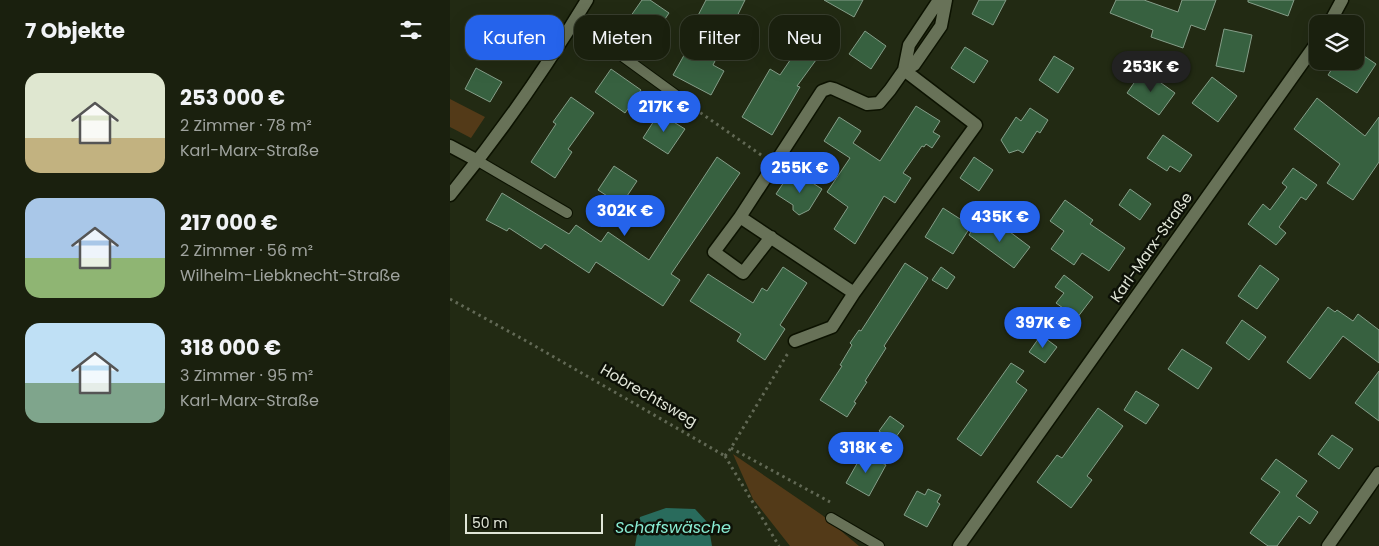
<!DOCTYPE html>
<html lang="de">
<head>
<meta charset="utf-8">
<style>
  body { margin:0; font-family:Poppins,sans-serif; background:#272d1c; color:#f1f3f6; height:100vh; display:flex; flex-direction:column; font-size:19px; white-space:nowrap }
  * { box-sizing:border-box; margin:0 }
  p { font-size:16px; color:#9fa39e }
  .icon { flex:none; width:28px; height:28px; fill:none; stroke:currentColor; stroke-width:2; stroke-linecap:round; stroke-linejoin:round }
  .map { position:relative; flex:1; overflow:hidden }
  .panel { display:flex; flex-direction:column; background:#1a200e; width:450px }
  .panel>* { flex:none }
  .guide { position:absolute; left:15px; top:15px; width:475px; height:45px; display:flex; gap:10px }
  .fabs { position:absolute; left:859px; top:15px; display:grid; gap:10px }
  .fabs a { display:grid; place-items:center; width:55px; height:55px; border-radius:10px; background:#1a200e; box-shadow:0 5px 20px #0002,0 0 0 1px #383e2e; font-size:25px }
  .scale { position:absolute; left:15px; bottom:12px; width:138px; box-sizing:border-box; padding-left:5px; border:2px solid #e1e6d8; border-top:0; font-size:14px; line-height:18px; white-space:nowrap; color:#e1e6d8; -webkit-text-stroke:4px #0d1107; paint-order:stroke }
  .price { position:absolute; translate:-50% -42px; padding:0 11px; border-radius:18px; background:#2563eb; color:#fff; font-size:16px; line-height:32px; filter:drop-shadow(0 1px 2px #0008) }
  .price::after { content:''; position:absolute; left:50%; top:30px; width:15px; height:11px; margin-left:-8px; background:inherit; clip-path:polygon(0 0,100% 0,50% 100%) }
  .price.selected { background:#222; color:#fff }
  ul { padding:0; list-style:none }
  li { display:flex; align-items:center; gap:15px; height:125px; padding:0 25px }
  li span { display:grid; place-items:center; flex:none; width:140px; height:100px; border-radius:15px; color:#555 }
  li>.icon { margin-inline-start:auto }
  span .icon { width:60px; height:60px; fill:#fffc; stroke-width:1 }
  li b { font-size:21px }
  h2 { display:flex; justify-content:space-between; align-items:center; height:60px; padding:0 25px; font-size:21px }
  .tag { padding:0 18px; border-radius:15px; background:#1a200e; box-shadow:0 5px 20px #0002,0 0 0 1px #383e2e; font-size:18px; line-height:45px }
  .tag.selected { background:#2563eb; color:#fff }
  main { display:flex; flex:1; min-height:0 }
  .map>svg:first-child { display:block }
  .green { fill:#533a18 }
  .water { fill:#296b5c }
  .building { fill:#376140; stroke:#859e89 }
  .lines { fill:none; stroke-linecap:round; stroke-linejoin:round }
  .service-casing { stroke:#0c1200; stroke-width:12 }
  .minor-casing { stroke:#0c1200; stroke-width:15 }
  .path { stroke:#626955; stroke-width:3; stroke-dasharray:2.5 4; stroke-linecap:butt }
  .service { stroke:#687258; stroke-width:10 }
  .minor { stroke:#687258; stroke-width:12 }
  .labels { text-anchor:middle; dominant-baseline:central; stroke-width:5; stroke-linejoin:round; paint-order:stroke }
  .street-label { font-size:15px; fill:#e1e6d8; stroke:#0d1107 }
  .water-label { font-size:16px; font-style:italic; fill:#89ecd3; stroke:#0d1107 }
</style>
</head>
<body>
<main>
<section class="panel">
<h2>7 Objekte<svg class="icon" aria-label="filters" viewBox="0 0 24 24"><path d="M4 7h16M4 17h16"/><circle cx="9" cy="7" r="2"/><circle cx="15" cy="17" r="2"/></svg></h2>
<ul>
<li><span style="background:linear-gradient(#dfe7d0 65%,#c2b280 0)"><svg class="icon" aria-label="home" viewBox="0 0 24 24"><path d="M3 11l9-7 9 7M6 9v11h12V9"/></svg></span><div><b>253 000 €</b><p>2 Zimmer · 78 m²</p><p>Karl-Marx-Straße</p></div></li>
<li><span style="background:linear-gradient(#a9c7e8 60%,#8fb573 0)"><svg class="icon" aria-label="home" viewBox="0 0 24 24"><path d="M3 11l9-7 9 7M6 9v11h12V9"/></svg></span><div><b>217 000 €</b><p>2 Zimmer · 56 m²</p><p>Wilhelm-Liebknecht-Straße</p></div></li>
<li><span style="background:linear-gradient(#bfe0f5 60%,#7fa58c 0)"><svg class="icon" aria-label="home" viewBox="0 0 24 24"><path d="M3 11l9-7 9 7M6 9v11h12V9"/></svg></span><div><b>318 000 €</b><p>3 Zimmer · 95 m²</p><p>Karl-Marx-Straße</p></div></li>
</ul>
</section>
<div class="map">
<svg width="929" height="546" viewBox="0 0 929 546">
  <rect width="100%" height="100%" fill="#222a13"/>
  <path class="green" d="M 0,99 L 35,117 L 21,138 L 0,127 Z
    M 283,454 L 372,515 L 409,546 L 340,546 L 303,499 Z"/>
  <path class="water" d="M 216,508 L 245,509 L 258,523 L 262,546 L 185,546 L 190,517 Z"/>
  <path class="building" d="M 192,0 L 200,0 L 219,13 L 203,37 L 178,20 Z
    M 256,0 L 295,0 L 263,65 L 274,71 L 261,95 L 223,75 L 247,32 L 241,29 Z
    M 374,0 L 413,0 L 404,17 Z
    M 529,0 L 556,0 L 543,25 L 522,14 Z
    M 666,0 L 694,0 L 728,12 L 732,0 L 766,0 L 755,30 L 741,25 L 733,48 L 701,37 L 703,30 L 660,13 Z
    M 798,0 L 844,0 L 838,16 L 798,2 Z
    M 58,20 L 85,34 L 74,55 L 47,41 Z
    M 351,20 L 374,35 L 360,56 L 366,60 L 347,86 L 350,87 L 322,135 L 292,117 L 320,69 L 330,75 L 347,50 L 336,43 Z
    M 774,29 L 802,35 L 794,72 L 766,66 Z
    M 415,31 L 436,46 L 421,69 L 399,54 Z
    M 515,47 L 538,61 L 524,83 L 501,68 Z
    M 905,50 L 926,64 L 907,93 L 878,75 L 887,61 L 905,61 Z
    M 604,56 L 624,68 L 608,93 L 589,80 Z
    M 26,68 L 52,82 L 40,102 L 15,89 Z
    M 161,69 L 191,90 L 175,113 L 145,92 Z
    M 693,70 L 725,93 L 709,115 L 677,93 Z
    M 762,77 L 787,96 L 768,122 L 742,103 Z
    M 121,97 L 144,113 L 118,149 L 122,152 L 105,178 L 81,162 L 106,124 L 103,122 Z
    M 867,98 L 915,136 L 929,117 L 929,162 L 903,200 L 877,183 L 890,164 L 844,129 Z
    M 466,106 L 490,121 L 483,132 L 490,136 L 482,148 L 476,144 L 474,147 L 472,146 L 453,173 L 461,178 L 445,203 L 434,196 L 405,244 L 384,229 L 398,207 L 377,192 L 400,158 L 374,141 L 389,117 L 411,131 L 403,143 L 430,161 Z
    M 580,108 L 598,120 L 590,133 L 587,131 L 573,153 L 568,150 L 559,153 L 551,140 L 566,117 L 571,121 Z
    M 209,113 L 235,129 L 218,154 L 193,138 Z
    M 713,135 L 742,155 L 730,172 L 720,166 L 717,171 L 697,158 Z
    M 267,157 L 290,173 L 221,274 L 230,280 L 213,306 L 146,262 L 139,273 L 95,244 L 91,249 L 59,228 L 57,231 L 36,220 L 52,193 L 119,234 L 126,225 L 151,242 L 158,232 L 199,260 Z
    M 524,157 L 543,170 L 529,191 L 510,178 Z
    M 164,166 L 187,181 L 171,205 L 148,190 Z
    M 843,168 L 867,185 L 856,200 L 851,197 L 829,227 L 836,233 L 826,245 L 798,224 L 813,204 L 820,210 L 837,187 L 832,183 Z
    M 350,175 L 372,189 L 359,210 L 349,215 L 343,210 L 343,205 L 326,194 L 336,179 L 344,184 Z
    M 680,189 L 701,204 L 690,220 L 669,205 Z
    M 615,200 L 643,220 L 640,224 L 675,248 L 659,271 L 632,253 L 624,265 L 601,249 L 614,231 L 600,221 Z
    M 493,208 L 521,226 L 503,254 L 475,237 Z
    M 529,219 L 552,234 L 556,229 L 580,247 L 564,268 L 519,235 Z
    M 455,263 L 478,278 L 434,346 L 436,348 L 415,381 L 417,382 L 404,402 L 406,403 L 397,417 L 370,400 L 392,366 L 390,365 L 402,345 L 400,343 L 409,330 L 411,331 Z
    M 810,265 L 829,279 L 807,309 L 788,296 Z
    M 333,267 L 357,283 L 330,325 L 335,329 L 315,360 L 287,341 L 291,334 L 240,301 L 258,274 L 303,303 L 312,288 L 317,291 Z
    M 491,267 L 505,277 L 497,289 L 482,280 Z
    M 614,275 L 643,297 L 627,318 L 606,303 L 614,293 L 605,287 Z
    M 878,307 L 885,312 L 887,310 L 903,321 L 908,314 L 929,330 L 929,363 L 893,336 L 860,379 L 837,362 Z
    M 792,320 L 816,337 L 799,360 L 776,343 Z
    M 591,335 L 607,347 L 595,363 L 579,352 Z
    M 732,349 L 762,368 L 748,389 L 718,369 Z
    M 561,363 L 574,371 L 566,382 L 577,390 L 531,456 L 507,439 Z
    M 929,371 L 929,421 L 905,403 Z
    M 686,391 L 709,405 L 696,424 L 674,410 Z
    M 648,408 L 673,426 L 637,476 L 642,480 L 621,508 L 587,482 L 607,455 L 612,458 Z
    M 440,416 L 454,426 L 443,441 L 429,431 Z
    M 882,435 L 903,449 L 889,469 L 868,454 Z
    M 413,453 L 436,465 L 419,496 L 396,483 Z
    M 826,459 L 857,481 L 846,496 L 868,512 L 860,524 L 849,516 L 827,546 L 818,546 L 800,533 L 830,492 L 811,479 Z
    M 478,489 L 491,495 L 487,502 L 490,504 L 477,527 L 454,515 L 467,491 L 475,495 Z"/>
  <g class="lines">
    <defs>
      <path id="service" d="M 124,21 L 234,101
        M 28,161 L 117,213
        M 381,518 L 429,546"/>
      <path id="minor" d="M 879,24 L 892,0
        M 454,70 L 526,125 L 404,293 L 290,217 L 372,91 L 380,88 L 384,89 L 417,104 L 429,103 L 440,90 L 454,70 L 459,45 L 489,0
        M 454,70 L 464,65 L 491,26 L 496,0
        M 0,146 L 28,161
        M 0,195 C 50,134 96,68 137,0
        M 290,217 L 264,252 L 293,273 L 321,237
        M 345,341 L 382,327 L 404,293
        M 509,546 L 868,41
        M 878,546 L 929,473"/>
    </defs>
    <use href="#service" class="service-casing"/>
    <use href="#minor" class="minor-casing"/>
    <path class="path" d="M 245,109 L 314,157
      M 0,299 L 78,342 L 275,456
      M 281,448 L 380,502
      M 275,456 L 281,448 L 338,353
      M 275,456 L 329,546"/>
    <use href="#service" class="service"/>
    <use href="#minor" class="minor"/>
  </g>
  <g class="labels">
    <g class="street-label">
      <text transform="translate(701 247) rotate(-55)">Karl-Marx-Straße</text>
      <text transform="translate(199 395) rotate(30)">Hobrechtsweg</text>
    </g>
    <g class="water-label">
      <text x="223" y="527">Schafswäsche</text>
    </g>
  </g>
</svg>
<div class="fabs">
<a><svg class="icon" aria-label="layers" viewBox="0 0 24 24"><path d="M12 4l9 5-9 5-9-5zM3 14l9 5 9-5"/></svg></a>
</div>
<div class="scale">50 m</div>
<b class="price selected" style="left:701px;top:93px">253K €</b>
<b class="price" style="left:214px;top:133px">217K €</b>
<b class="price" style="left:350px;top:194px">255K €</b>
<b class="price" style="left:175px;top:237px">302K €</b>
<b class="price" style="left:550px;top:243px">435K €</b>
<b class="price" style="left:593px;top:349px">397K €</b>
<b class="price" style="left:416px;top:474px">318K €</b>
<div class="guide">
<a class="tag selected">Kaufen</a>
<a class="tag">Mieten</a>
<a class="tag">Filter</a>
<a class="tag">Neu</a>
</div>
</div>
</main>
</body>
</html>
